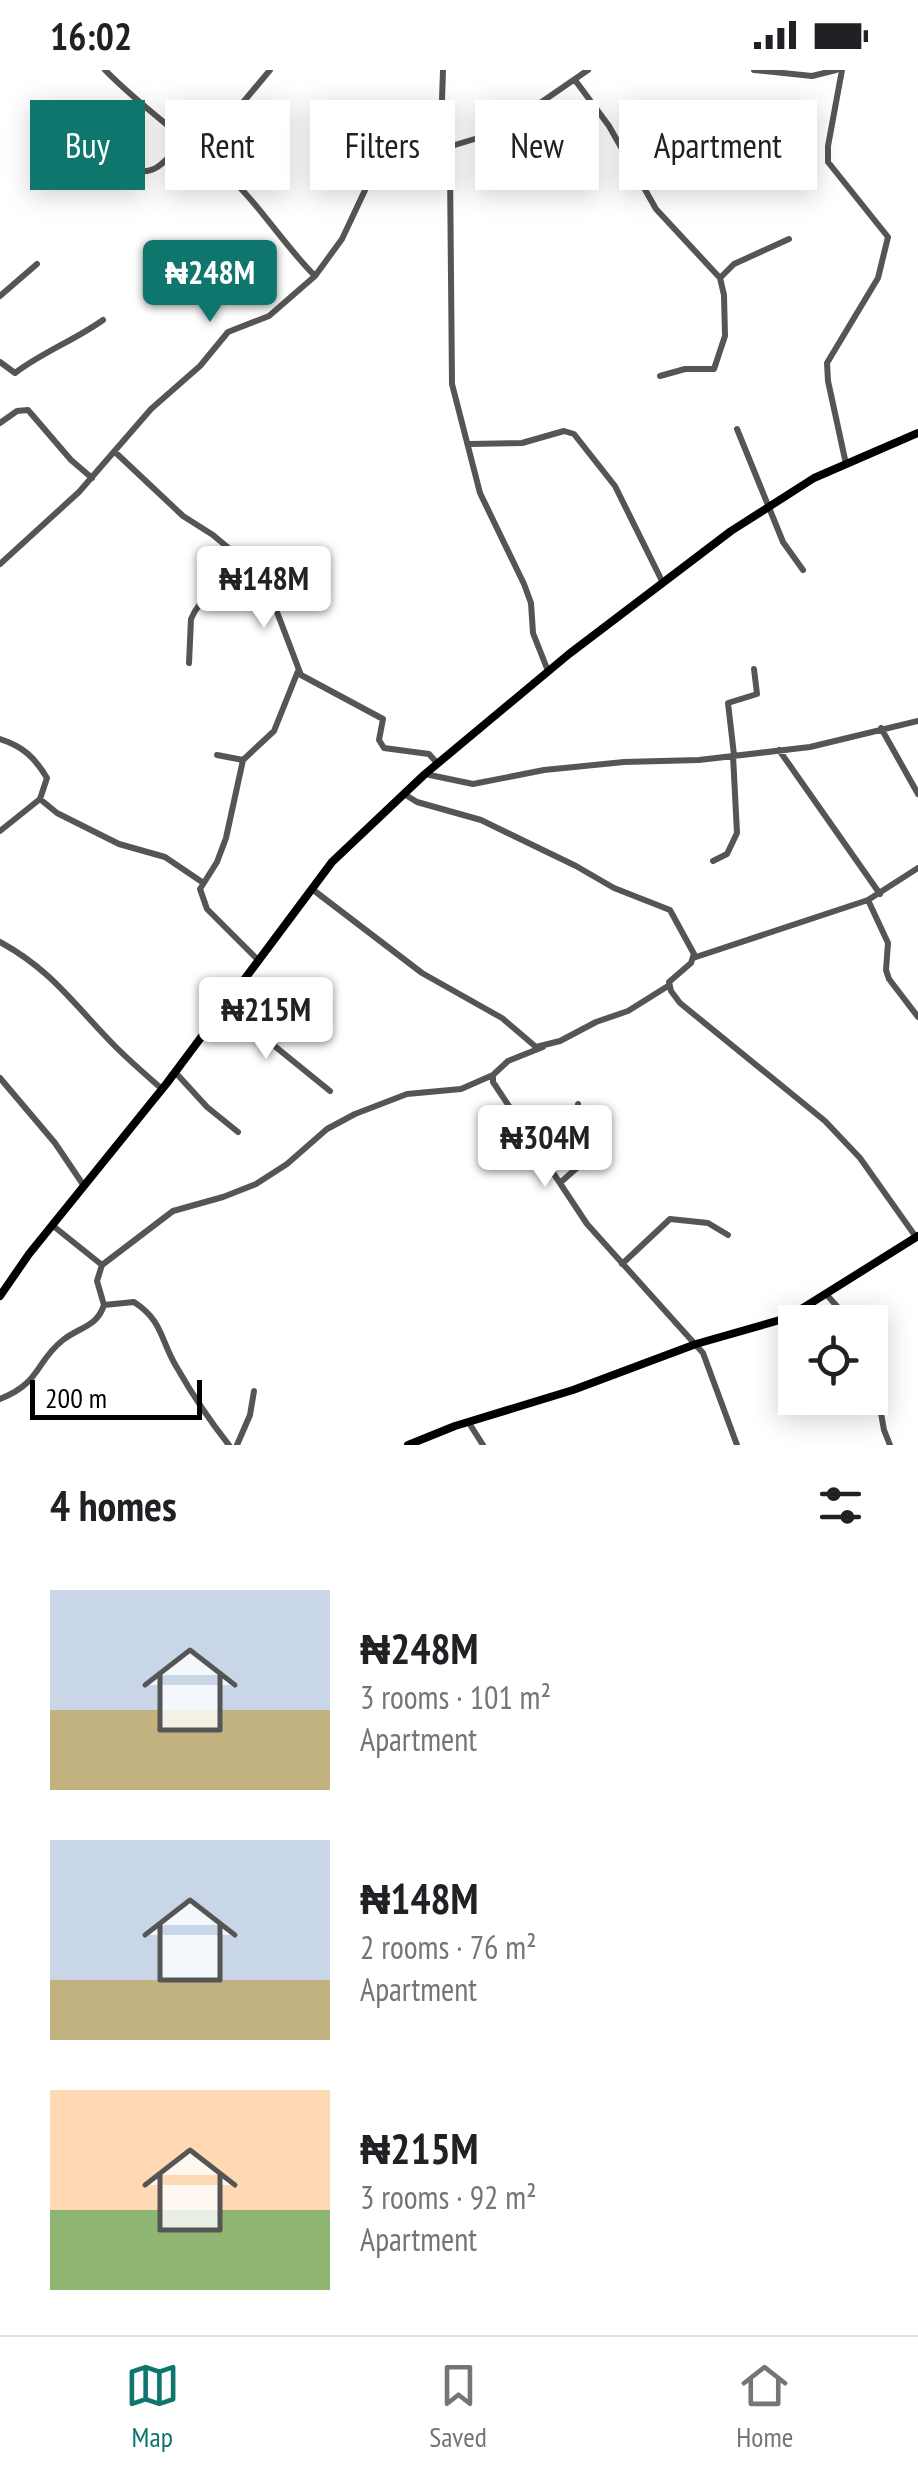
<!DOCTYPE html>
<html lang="en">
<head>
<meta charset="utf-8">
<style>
  body { margin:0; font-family:"PT Sans Narrow",sans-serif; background:#f2f2f2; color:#202124; height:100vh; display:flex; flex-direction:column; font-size:38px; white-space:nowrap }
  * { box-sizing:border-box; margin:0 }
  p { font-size:32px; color:#757577 }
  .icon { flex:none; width:55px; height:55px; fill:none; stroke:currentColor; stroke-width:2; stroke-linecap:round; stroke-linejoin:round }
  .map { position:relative; height:1375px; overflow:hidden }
  .drawer { display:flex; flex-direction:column; background:#fff; flex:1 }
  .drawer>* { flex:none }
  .banner { position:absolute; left:30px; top:30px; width:860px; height:90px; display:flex; gap:20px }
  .buttons { position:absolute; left:778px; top:1235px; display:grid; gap:20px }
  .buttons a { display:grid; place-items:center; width:110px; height:110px; border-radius:0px; background:#fff; box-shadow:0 5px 25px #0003; font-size:50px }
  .scale { position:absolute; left:30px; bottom:25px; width:172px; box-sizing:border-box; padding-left:10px; border:5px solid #000; border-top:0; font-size:28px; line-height:35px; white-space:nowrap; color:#000; -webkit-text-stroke:8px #fff; paint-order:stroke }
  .price { position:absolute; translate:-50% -85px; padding:0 22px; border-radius:10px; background:#fff; color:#222; font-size:32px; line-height:65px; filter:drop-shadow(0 2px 5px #0008) }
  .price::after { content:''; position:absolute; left:50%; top:60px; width:30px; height:22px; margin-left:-15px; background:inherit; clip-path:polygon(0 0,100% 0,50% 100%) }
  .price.current { background:#0f766e; color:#fff }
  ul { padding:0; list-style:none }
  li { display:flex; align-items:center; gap:30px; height:250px; padding:0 50px }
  li span { display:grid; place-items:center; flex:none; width:280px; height:200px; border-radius:0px; color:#555 }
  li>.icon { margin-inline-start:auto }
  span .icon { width:120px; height:120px; fill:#fffc; stroke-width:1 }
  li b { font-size:42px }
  h2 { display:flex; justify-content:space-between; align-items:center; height:120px; padding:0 50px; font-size:42px }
  .pill { padding:0 35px; border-radius:0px; background:#fff; box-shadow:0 5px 25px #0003; font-size:35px; line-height:90px }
  .pill.current { background:#0f766e; color:#fff }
  .status { display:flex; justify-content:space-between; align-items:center; height:70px; padding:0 50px; background:#fff; direction:ltr }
  .status svg { height:28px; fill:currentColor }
  .dock { display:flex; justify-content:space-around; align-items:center; height:140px; border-top:2px solid #e0e0e0; background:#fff; font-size:28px; color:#757577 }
  .dock a { display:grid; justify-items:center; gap:5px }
  .dock .current { color:#0f766e }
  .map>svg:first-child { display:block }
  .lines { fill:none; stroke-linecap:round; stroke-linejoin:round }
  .minor { stroke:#555; stroke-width:6 }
  .major { stroke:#000; stroke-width:8 }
</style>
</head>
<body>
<div class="status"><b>16:02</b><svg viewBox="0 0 49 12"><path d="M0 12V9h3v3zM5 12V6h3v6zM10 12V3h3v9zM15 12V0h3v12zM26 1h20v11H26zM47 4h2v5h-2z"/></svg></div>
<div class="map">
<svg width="918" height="1375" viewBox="0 0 918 1375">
  <rect width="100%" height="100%" fill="#fff"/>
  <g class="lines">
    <path class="minor" d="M 105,0 C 141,37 184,67 223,101 C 258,132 282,173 315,206
      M 443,0 L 442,30 L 450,99 L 452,314 L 480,423 L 524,514 L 531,533 L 533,563 L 548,601
      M 754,0 L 812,6 L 836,0
      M 842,0 L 828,76 L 828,92 L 888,167 L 878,208 L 827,293 L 828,311 L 846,394
      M 575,10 L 609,56 L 656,139 L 720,208 L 724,225 L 725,266 L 714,299 L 685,299 L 660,306
      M 448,77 L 498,62 L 588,0
      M 200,84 L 270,0
      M 131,98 C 154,110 169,87 183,71
      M 720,208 L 734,194 L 789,169
      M 0,226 L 37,194
      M 0,292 L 15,303 C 43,282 75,270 103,250
      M 0,353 L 17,341 L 28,340 L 71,390 L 92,408
      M 737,359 L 783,472 L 803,500
      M 469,374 L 522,373 L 564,361 L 574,364 L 615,416 L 662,511
      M 115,382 L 183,446 L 213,465 L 264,508 L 301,605 L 383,649 L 379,670 L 384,678 L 429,684 L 437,693
      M 0,494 L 79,422 L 151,339 L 200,296 L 228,262 L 269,246 L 315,206 L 342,169 L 366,118 L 376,106 L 432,70 L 445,56
      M 189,593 L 191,549 L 195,541 L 237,484
      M 881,658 L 918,724
      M 0,669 C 23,676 35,688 47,708 L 40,729 L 0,761
      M 779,680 L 880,824
      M 217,685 L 243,690
      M 734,685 L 728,633 L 757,624 L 754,599
      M 425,704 L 473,714 L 544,700 L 624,692 L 699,690 L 810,677 L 918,651
      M 404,724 L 417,732 L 481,750 L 576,796 L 614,818 L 670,840 L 694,884 L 691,893 L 669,912 L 671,921 L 680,933 L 825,1051 L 860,1088 L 916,1167
      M 40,729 L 57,743 L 119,774 L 165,787 L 202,812
      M 713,791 L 727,784 L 737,763 L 733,685
      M 312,819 L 422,903 L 502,948 L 536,977 L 560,971 L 596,952 L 628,941 L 668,916
      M 868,830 L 888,873 L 886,900 L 889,909 L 918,947
      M 0,872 C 51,900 72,932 110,971 C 126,988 145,1004 162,1019
      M 693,888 L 868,830 L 918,798
      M 258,890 L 207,839 L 200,819 L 217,792 L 226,768 L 243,690 L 274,661 L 298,601
      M 225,936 L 330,1021
      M 543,977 L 508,991 L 493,1005 L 493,1012 L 587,1154 L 703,1283 L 737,1375
      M 175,1002 L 207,1037 L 238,1062
      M 0,1008 L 55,1073 L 84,1116
      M 561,1112 L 588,1088 L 576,1050 L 578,1034
      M 52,1155 L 102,1195 L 173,1141 L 223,1127 L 256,1114 L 287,1094 L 327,1059 L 355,1044 L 407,1024 L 461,1019 L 493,1005
      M 622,1194 L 670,1149 L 708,1153 L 728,1165
      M 826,1224 L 851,1252
      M 104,1235 L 134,1232 C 163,1251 160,1269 176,1296 C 192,1324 209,1350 229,1375
      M 870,1281 L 884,1360 L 890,1375
      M 0,1329 C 41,1313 35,1292 63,1270 C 79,1257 97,1257 104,1235 L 97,1211 L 102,1195
      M 469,1353 L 483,1375
      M 237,1375 L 250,1345 L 254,1321"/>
    <path class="major" d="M 0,1226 L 29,1184 L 167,1013 L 332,792 L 425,704 L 569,584 L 731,461 L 814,408 L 918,363
      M 408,1375 L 455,1356 L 573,1320 L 696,1274 L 787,1248 L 918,1166"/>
  </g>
</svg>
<div class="buttons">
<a><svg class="icon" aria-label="locate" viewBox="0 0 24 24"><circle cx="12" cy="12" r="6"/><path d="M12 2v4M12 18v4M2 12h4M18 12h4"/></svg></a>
</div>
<div class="scale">200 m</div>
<b class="price current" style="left:210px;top:255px">₦248M</b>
<b class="price" style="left:264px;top:561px">₦148M</b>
<b class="price" style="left:266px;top:992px">₦215M</b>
<b class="price" style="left:545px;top:1120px">₦304M</b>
<div class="banner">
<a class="pill current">Buy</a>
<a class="pill">Rent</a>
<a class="pill">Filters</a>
<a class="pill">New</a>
<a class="pill">Apartment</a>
</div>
</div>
<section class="drawer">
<h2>4 homes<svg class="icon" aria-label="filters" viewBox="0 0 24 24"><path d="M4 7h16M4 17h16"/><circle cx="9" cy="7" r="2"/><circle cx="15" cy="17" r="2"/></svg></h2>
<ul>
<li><span style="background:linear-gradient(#c9d6e8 60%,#c2b280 0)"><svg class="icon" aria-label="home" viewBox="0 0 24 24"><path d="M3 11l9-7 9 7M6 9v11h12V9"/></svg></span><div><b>₦248M</b><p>3 rooms · 101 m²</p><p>Apartment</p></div></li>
<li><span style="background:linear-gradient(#c9d6e8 70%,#c2b280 0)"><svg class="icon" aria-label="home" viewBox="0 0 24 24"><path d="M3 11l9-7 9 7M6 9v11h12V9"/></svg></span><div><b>₦148M</b><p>2 rooms · 76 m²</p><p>Apartment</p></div></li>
<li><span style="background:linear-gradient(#ffd9b3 60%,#8fb573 0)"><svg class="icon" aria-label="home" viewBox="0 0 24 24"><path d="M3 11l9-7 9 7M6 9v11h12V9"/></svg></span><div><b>₦215M</b><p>3 rooms · 92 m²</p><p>Apartment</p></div></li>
</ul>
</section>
<nav class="dock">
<a class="current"><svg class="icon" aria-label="map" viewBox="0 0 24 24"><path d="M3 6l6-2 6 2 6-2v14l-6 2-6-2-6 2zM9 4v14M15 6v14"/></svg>Map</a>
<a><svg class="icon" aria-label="saved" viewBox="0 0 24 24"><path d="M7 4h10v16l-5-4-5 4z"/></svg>Saved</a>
<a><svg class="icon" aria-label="home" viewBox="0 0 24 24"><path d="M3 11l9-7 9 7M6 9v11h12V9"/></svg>Home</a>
</nav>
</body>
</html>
